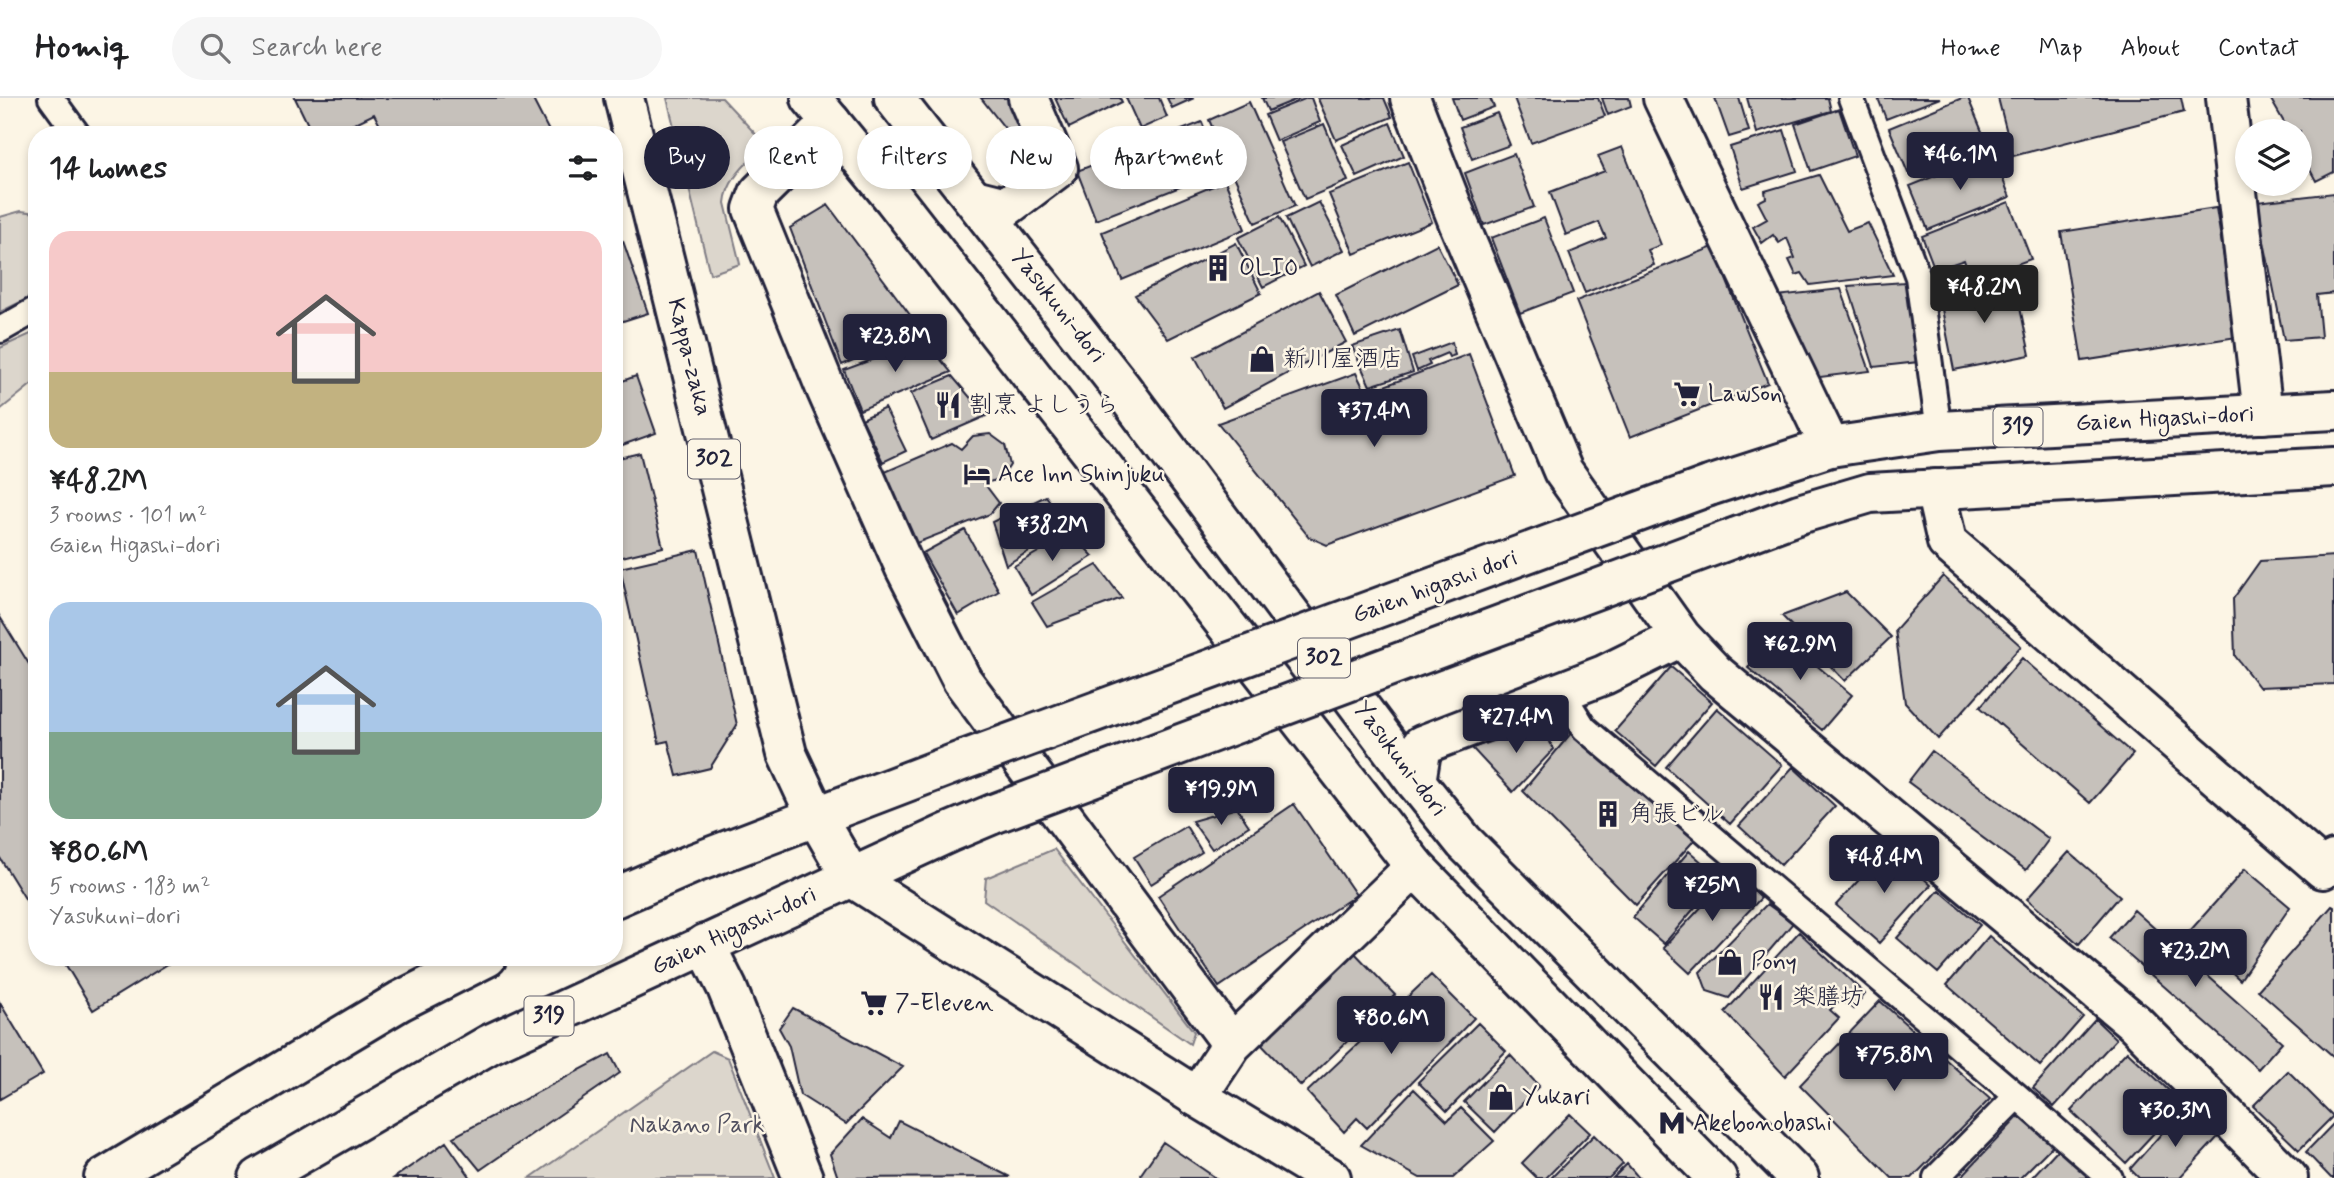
<!DOCTYPE html>
<html lang="en">
<head>
<meta charset="utf-8">
<style>
  body { margin:0; font-family:Mynerve,"Klee One",sans-serif; background:#f6f6f6; color:#202124; height:100vh; display:flex; flex-direction:column; font-size:26px; white-space:nowrap }
  * { box-sizing:border-box; margin:0 }
  p { font-size:23px; color:#757577 }
  .icon { flex:none; width:38px; height:38px; fill:none; stroke:currentColor; stroke-width:2; stroke-linecap:round; stroke-linejoin:round }
  .map { position:relative; flex:1; overflow:hidden }
  .panel { position:absolute; left:28px; top:28px; width:595px; height:840px; display:flex; flex-direction:column; background:#fff; border-radius:28px; box-shadow:0 4px 10px #0003 }
  .panel>* { flex:none }
  .hud { position:absolute; left:644px; top:28px; width:665px; height:63px; display:flex; gap:14px }
  .tools { position:absolute; left:2235px; top:21px; display:grid; gap:14px }
  .tools a { display:grid; place-items:center; width:77px; height:77px; border-radius:50%; background:#fff; box-shadow:0 4px 10px #0003; font-size:35px }
  .price { position:absolute; translate:-50% -60px; padding:0 16px; border-radius:7px; background:#22223b; color:#fff; font-size:23px; line-height:46px; filter:drop-shadow(0 2px 4px #0008) }
  .price::after { content:''; position:absolute; left:50%; top:42px; width:21px; height:16px; margin-left:-10px; background:inherit; clip-path:polygon(0 0,100% 0,50% 100%) }
  .price.active { background:#222; color:#fff }
  ul { padding:0; list-style:none }
  li { display:grid; align-content:center; gap:14px; height:371px; padding:0 21px }
  li span { display:grid; place-items:center; height:217px; border-radius:21px; color:#555 }
  li>.icon { margin-inline-start:auto }
  span .icon { width:126px; height:126px; fill:#fffc; stroke-width:1 }
  li b { font-size:30px }
  h2 { display:flex; justify-content:space-between; align-items:center; height:84px; padding:0 21px; font-size:30px }
  .tag { padding:0 24px; border-radius:32px; background:#fff; box-shadow:0 4px 10px #0003; font-size:24px; line-height:63px }
  .tag.active { background:#22223b; color:#fff }
  header { display:flex; align-items:center; gap:42px; box-sizing:border-box; height:98px; padding:0 35px; background:#fff; border-bottom:2px solid #e0e0e0 }
  header strong { font-size:33px }
  nav { display:flex; gap:38px; margin-inline-start:auto; font-size:24px }
  .search { width:490px; height:63px; background:#f6f6f6; display:flex; align-items:center; gap:18px; box-sizing:border-box; padding:0 24px; border-radius:38px; color:#757577; font-size:26px }
  .map>svg:first-child { display:block }
  .green { fill:#dcd6cc; stroke:#7f7c84; stroke-width:2 }
  .building { fill:#c6c1bb; stroke:#22223b; stroke-width:2 }
  .lines { fill:none; stroke-linecap:round; stroke-linejoin:round }
  .lane-casing { stroke:#22223b; stroke-width:30 }
  .street-casing { stroke:#22223b; stroke-width:44 }
  .primary-casing { stroke:#22223b; stroke-width:44 }
  .lane { stroke:#fcf5e5; stroke-width:24 }
  .street { stroke:#fcf5e5; stroke-width:38 }
  .primary { stroke:#fcf5e5; stroke-width:38 }
  .primary-bridge-casing { stroke:#22223b; stroke-width:44; stroke-linecap:butt }
  .primary-bridge { stroke:#fcf5e5; stroke-width:38 }
  .labels { text-anchor:middle; dominant-baseline:central; stroke-width:5; stroke-linejoin:round; paint-order:stroke }
  .shield { fill:#fcf5e5; stroke:#63616e; stroke-width:2 }
  .shield-label { font-size:23px; font-weight:bold; fill:#22223b }
  .poi-label { font-size:24px; fill:#22223b; stroke:#fcf5e5; text-anchor:start }
  .street-label { font-size:24px; fill:#22223b; stroke:#fcf5e5 }
  .park-label { font-size:24px; fill:#504f5f; stroke:#fcf5e5 }
</style>
</head>
<body>
<header>
<strong>Homiq</strong>
<div class="search"><svg class="icon" aria-label="search" viewBox="0 0 24 24"><circle cx="10" cy="10" r="6"/><path d="M15 15l6 6"/></svg>Search here</div>
<nav><a>Home</a><a>Map</a><a>About</a><a>Contact</a></nav>
</header>
<div class="map">
<svg width="2334" height="1080" viewBox="0 0 2334 1080">
  <rect width="100%" height="100%" fill="#fcf5e5"/>
  <filter id="ink" filterUnits="userSpaceOnUse"><feTurbulence type="fractalNoise" baseFrequency=".0143" numOctaves="2"/><feDisplacementMap in="SourceGraphic" scale="14" xChannelSelector="R" yChannelSelector="G"/><feConvolveMatrix kernelMatrix="1 2 1 2 8 2 1 2 1" color-interpolation-filters="sRGB"/></filter>
  <g filter="url(#ink)">
    <path class="green" d="M 667,0 L 722,0 L 765,46 C 749,64 727,80 725,105 L 740,166 L 710,176 Z
      M 21,113 L 37,115 L 37,196 L 0,214 L 0,119 Z
      M 37,233 L 37,282 L 0,312 L 0,250 Z
      M 1054,751 L 1194,934 L 1190,946 L 984,802 L 986,780 Z
      M 712,953 L 728,960 L 775,1080 L 530,1080 Z"/>
    <path class="building" d="M 295,0 L 532,0 L 551,37 L 385,37 L 374,16 L 331,37 L 313,37 Z
      M 981,0 L 1015,0 L 1040,56 L 1029,61 Z
      M 1055,0 L 1120,0 L 1122,4 L 1069,30 Z
      M 1126,0 L 1159,0 L 1167,19 L 1140,31 Z
      M 1167,0 L 1194,0 L 1172,10 Z
      M 1262,0 L 1300,0 L 1268,13 Z
      M 1307,0 L 1311,0 L 1320,24 L 1276,43 L 1265,17 Z
      M 1321,0 L 1384,0 L 1392,19 L 1336,42 L 1318,1 Z
      M 1452,0 L 1490,0 L 1494,9 L 1460,22 Z
      M 1514,0 L 1598,0 L 1605,18 L 1531,45 Z
      M 1602,0 L 1629,0 L 1631,8 L 1608,17 Z
      M 1715,0 L 1739,0 L 1749,33 L 1729,39 Z
      M 1747,0 L 1828,0 L 1831,13 L 1757,35 Z
      M 1878,0 L 1940,0 L 1886,21 Z
      M 1962,0 L 1968,0 L 1986,43 L 1908,75 L 1889,30 Z
      M 1998,0 L 2181,0 L 2184,14 L 2013,58 Z
      M 2270,0 L 2334,0 L 2334,74 L 2316,83 L 2300,53 L 2300,33 L 2289,33 Z
      M 1249,4 L 1295,108 L 1255,125 L 1209,22 Z
      M 1839,11 L 1855,58 L 1811,73 L 1795,26 Z
      M 1497,15 L 1510,47 L 1472,61 L 1460,29 Z
      M 1202,24 L 1221,73 L 1096,122 L 1077,73 Z
      M 1390,25 L 1404,58 L 1357,79 L 1342,47 Z
      M 1324,26 L 1348,83 L 1305,101 L 1280,44 Z
      M 1784,32 L 1797,73 L 1743,90 L 1730,49 Z
      M 1622,49 L 1661,147 L 1648,152 L 1654,167 L 1585,195 L 1569,155 L 1606,140 L 1599,124 L 1566,137 L 1550,94 L 1605,73 L 1598,58 Z
      M 1992,55 L 2010,99 L 1928,132 L 1910,88 Z
      M 1514,56 L 1534,109 L 1484,127 L 1465,75 Z
      M 1408,64 L 1432,124 L 1354,156 L 1329,96 Z
      M 1819,77 L 1847,133 L 1868,125 L 1893,177 L 1810,187 L 1802,175 L 1796,177 L 1789,162 L 1795,160 L 1787,140 L 1779,145 L 1773,137 L 1762,145 L 1753,129 L 1767,121 L 1758,104 L 1766,100 L 1765,93 Z
      M 1225,83 L 1245,131 L 1122,182 L 1102,134 Z
      M 2334,95 L 2334,195 L 2317,197 L 2321,239 L 2284,242 L 2256,104 Z
      M 1319,104 L 1344,152 L 1310,169 L 1286,120 Z
      M 2009,104 L 2031,161 L 1990,176 L 1988,169 L 1969,177 L 1964,162 L 1935,172 L 1922,138 Z
      M 828,107 L 922,233 L 842,267 L 790,130 Z
      M 2216,110 L 2237,239 L 2082,263 L 2061,134 Z
      M 1279,119 L 1304,168 L 1263,189 L 1238,140 Z
      M 1544,120 L 1573,195 L 1520,215 L 1491,140 Z
      M 623,143 L 648,215 L 614,226 L 614,146 Z
      M 1236,145 L 1261,195 L 1168,241 L 1135,197 Z
      M 1437,146 L 1458,187 L 1355,238 L 1336,197 Z
      M 1713,149 L 1768,285 L 1630,339 L 1576,203 Z
      M 2014,181 L 2030,257 L 1954,272 L 1939,196 Z
      M 1905,184 L 1918,264 L 1874,269 L 1848,188 Z
      M 1841,191 L 1870,273 L 1812,280 L 1776,198 Z
      M 1319,193 L 1346,244 L 1223,310 L 1195,259 Z
      M 1400,232 L 1413,274 L 1370,288 L 1352,248 Z
      M 925,242 L 951,274 L 860,312 L 844,272 Z
      M 1452,244 L 1455,257 L 1449,259 L 1447,255 L 1428,263 L 1430,267 L 1417,273 L 1412,259 Z
      M 1469,256 L 1515,378 L 1327,447 L 1309,439 L 1218,325 L 1356,275 L 1366,295 Z
      M 636,278 L 656,335 L 614,350 L 614,286 Z
      M 952,278 L 986,318 L 931,342 L 911,295 Z
      M 885,310 L 906,353 L 883,364 L 862,321 Z
      M 990,336 L 1005,347 L 1010,367 L 1001,381 L 984,385 L 999,405 L 990,416 L 914,446 L 885,374 L 952,345 L 961,351 L 973,338 Z
      M 640,355 L 663,449 L 614,461 L 614,361 Z
      M 1046,398 L 1069,429 L 1006,467 L 992,424 Z
      M 965,432 L 999,493 L 958,517 L 923,455 Z
      M 1071,435 L 1093,458 L 1031,497 L 1014,468 Z
      M 698,452 L 737,627 L 710,670 L 677,678 L 668,643 L 659,645 L 620,470 Z
      M 2334,458 L 2334,586 L 2259,589 L 2235,558 L 2233,501 L 2260,463 Z
      M 1097,467 L 1122,500 L 1047,528 L 1032,504 Z
      M 1943,478 L 2021,548 L 1938,641 L 1905,605 L 1895,532 Z
      M 1846,494 L 1891,539 L 1845,583 L 1782,518 Z
      M 0,519 L 37,579 L 37,820 L 0,760 Z
      M 1778,535 L 1852,597 L 1822,632 L 1748,570 Z
      M 2022,560 L 2133,656 L 2090,705 L 1980,609 Z
      M 1671,569 L 1712,604 L 1656,668 L 1615,633 Z
      M 1717,610 L 1782,667 L 1730,726 L 1666,669 Z
      M 1540,627 L 1554,651 L 1513,694 L 1472,650 Z
      M 1572,634 L 1698,738 L 1636,807 L 1523,693 Z
      M 1932,653 L 2049,741 L 2026,772 L 1908,684 Z
      M 1793,669 L 1835,708 L 1781,767 L 1739,728 Z
      M 1294,706 L 1356,797 L 1219,889 L 1158,798 Z
      M 1237,710 L 1249,728 L 1212,751 L 1192,723 Z
      M 1186,728 L 1202,754 L 1151,786 L 1134,759 Z
      M 1889,749 L 1931,787 L 1879,845 L 1836,807 Z
      M 1689,753 L 1720,780 L 1664,846 L 1633,819 Z
      M 2069,754 L 2120,798 L 2079,846 L 2027,801 Z
      M 2245,771 L 2290,809 L 2240,882 L 2189,834 Z
      M 1734,774 L 1761,800 L 1690,875 L 1663,850 Z
      M 1939,792 L 1980,827 L 1938,875 L 1897,840 Z
      M 1767,806 L 1793,825 L 1729,900 L 1707,893 L 1700,874 Z
      M 2332,808 L 2334,809 L 2334,959 L 2258,892 Z
      M 2134,812 L 2282,944 L 2258,971 L 2109,840 Z
      M 1799,834 L 1865,896 L 1853,911 L 1841,901 L 1830,912 L 1839,920 L 1785,978 L 1725,914 Z
      M 1989,838 L 2083,919 L 2040,968 L 1947,887 Z
      M 1352,852 L 1395,897 L 1301,988 L 1258,943 Z
      M 61,859 L 179,859 L 93,912 Z
      M 1431,877 L 1474,920 L 1367,1030 L 1357,1020 L 1344,1034 L 1307,994 Z
      M 1880,903 L 1990,1001 L 1912,1080 L 1892,1080 L 1800,987 Z
      M 0,905 L 43,976 L 0,1001 Z
      M 793,910 L 903,969 L 846,1026 L 800,997 L 789,948 L 779,930 Z
      M 2095,921 L 2116,941 L 2054,1009 L 2033,990 Z
      M 1478,925 L 1506,953 L 1447,1013 L 1418,984 Z
      M 2127,953 L 2182,1005 L 2126,1065 L 2071,1013 Z
      M 610,956 L 620,975 L 480,1072 L 453,1039 Z
      M 1510,957 L 1539,988 L 1495,1034 L 1464,1004 Z
      M 2288,973 L 2333,1018 L 2299,1052 L 2253,1008 Z
      M 1414,991 L 1447,1023 L 1461,1010 L 1494,1043 L 1453,1080 L 1420,1080 L 1361,1047 Z
      M 2185,1009 L 2218,1039 L 2180,1080 L 2139,1080 L 2130,1071 Z
      M 2024,1013 L 2056,1044 L 2020,1080 L 1960,1080 Z
      M 1570,1016 L 1590,1035 L 1546,1080 L 1537,1080 L 1522,1065 Z
      M 862,1021 L 891,1040 L 899,1023 L 1010,1079 L 838,1080 L 830,1056 Z
      M 2334,1025 L 2334,1080 L 2331,1080 L 2306,1054 Z
      M 1594,1037 L 1623,1066 L 1609,1080 L 1551,1080 Z
      M 446,1044 L 471,1080 L 394,1080 Z
      M 1163,1044 L 1216,1080 L 1143,1080 L 1141,1076 Z
      M 2059,1050 L 2091,1080 L 2031,1080 Z
      M 1627,1066 L 1639,1080 L 1613,1080 Z"/>
    <g class="lines">
      <defs>
        <path id="lane" d="M 51,0 L 78,37
          M 1851,0 L 1918,179 L 1939,333
          M 0,232 L 37,211
          M 1561,593 L 1584,630 L 2017,998 L 2110,1080
          M 1936,1080 L 2017,998"/>
        <path id="street" d="M 1410,0 L 1459,126 L 1563,373 L 1681,539 L 1715,575 L 2135,925 L 2288,1080
          M 1663,0 L 1830,349
          M 2226,0 L 2263,316
          M 831,24 L 759,95 L 753,111 L 826,291 L 905,470 L 962,582 L 1232,946 L 1415,769
          M 974,101 L 1006,109 L 1058,70 L 1028,0
          M 1935,391 L 1947,444 L 2323,771 L 2334,762
          M 1416,684 L 1422,647 L 1604,577 L 1681,539
          M 705,846 L 727,890 L 803,1080
          M 1197,999 L 1232,946"/>
        <path id="primary" d="M 624,0 L 787,656 L 816,718 L 851,779 L 1197,999 L 1331,1080
          M 811,0 L 894,101 L 1415,769 L 1717,1080
          M 894,0 L 1120,288 L 1416,684 L 1464,744 L 1799,1080
          M 1709,388 L 1830,349 L 1939,333 L 2334,312
          M 1734,440 L 1799,416 L 1870,395 L 2334,369
          M 614,800 L 692,766 L 964,662
          M 104,1080 L 400,903 L 487,859
          M 259,1080 L 490,946 L 948,735 L 993,716"/>
      </defs>
      <use href="#lane" class="lane-casing"/>
      <use href="#street" class="street-casing"/>
      <use href="#primary" class="primary-casing"/>
      <use href="#lane" class="lane"/>
      <use href="#street" class="street"/>
      <use href="#primary" class="primary"/>
      <defs>
        <path id="primary-bridge" d="M 964,662 L 1709,388
          M 993,716 L 1734,440"/>
      </defs>
      <use href="#primary-bridge" class="primary-bridge-casing"/>
      <use href="#primary-bridge" class="primary-bridge"/>
    </g>
  </g>
  <defs>
    <symbol id="building-bare" viewBox="-9 -9 18 18"><path d="M-4-6H4V6H1V3H-1V6H-4ZM-2.5-4.3h1.7v1.8h-1.7ZM.8-4.3h1.7v1.8H.8ZM-2.5-1h1.7V.8h-1.7ZM.8-1h1.7V.8H.8Z" fill="#22223b" stroke="#fcf5e5" stroke-width="2.5" paint-order="stroke"/></symbol>
    <symbol id="shop-bare" viewBox="-9 -9 18 18"><path d="M-5-2.5h2.3a2.7 3.5 0 0 1 5.4 0H5L5.5 6h-11ZM-1.5-2.5h3a1.5 2.3 0 0 0-3 0Z" fill="#22223b" stroke="#fcf5e5" stroke-width="2.5" paint-order="stroke"/></symbol>
    <symbol id="supermarket-bare" viewBox="-9 -9 18 18"><path d="M-6-5.5h2.5l.6 2H6L4.5 2H-2.5L-4.4-4H-6ZM-1.5 3.2a1.3 1.3 0 1 0 .1 0ZM3 3.2a1.3 1.3 0 1 0 .1 0Z" fill="#22223b" stroke="#fcf5e5" stroke-width="2.5" paint-order="stroke"/></symbol>
    <symbol id="restaurant-bare" viewBox="-9 -9 18 18"><path d="M-5-6h1v4h1v-4h1v4h1v-4h1v5L-1.5 .5V6h-2V.5L-5-1ZM5-6V6H3V1.5H1.5Q1.5-4 5-6Z" fill="#22223b" stroke="#fcf5e5" stroke-width="2.5" paint-order="stroke"/></symbol>
    <symbol id="hotel-bare" viewBox="-9 -9 18 18"><path d="M-6-4.5h1.5V1H6V5H4.5V3h-9V5H-6ZM-4 0a1.8 1.8 0 1 1 3.6 0ZM.5 0V-2.5h3Q6-2.5 6 0Z" fill="#22223b" stroke="#fcf5e5" stroke-width="2.5" paint-order="stroke"/></symbol>
    <symbol id="metro-bare" viewBox="-9 -9 18 18"><path d="M-5.5 5V-5H-3L0 0L3-5H5.5V5H3V-.5L0 4L-3-.5V5Z" fill="#22223b" stroke="#fcf5e5" stroke-width="2.5" paint-order="stroke"/></symbol>
  </defs>
  <g fill-rule="evenodd">
    <use href="#building-bare" x="1199" y="151" width="38" height="38"/>
    <use href="#shop-bare" x="1243" y="242" width="38" height="38"/>
    <use href="#supermarket-bare" x="1668" y="277" width="38" height="38"/>
    <use href="#restaurant-bare" x="929" y="288" width="38" height="38"/>
    <use href="#hotel-bare" x="958" y="357" width="38" height="38"/>
    <use href="#building-bare" x="1589" y="697" width="38" height="38"/>
    <use href="#shop-bare" x="1711" y="845" width="38" height="38"/>
    <use href="#restaurant-bare" x="1752" y="880" width="38" height="38"/>
    <use href="#supermarket-bare" x="855" y="886" width="38" height="38"/>
    <use href="#shop-bare" x="1482" y="980" width="38" height="38"/>
    <use href="#metro-bare" x="1653" y="1006" width="38" height="38"/>
  </g>
  <g class="labels">
    <g class="shield">
      <rect x="1993.5" y="309.5" width="49" height="39" rx="5"/>
      <rect x="688" y="341.5" width="52" height="39" rx="5"/>
      <rect x="1298" y="540.5" width="52" height="39" rx="5"/>
      <rect x="524.5" y="898.5" width="49" height="39" rx="5"/>
    </g>
    <g class="shield-label">
      <text x="2018" y="329">319</text>
      <text x="714" y="361">302</text>
      <text x="1324" y="560">302</text>
      <text x="549" y="918">319</text>
    </g>
    <g class="poi-label">
      <text x="1239" y="170">OLIO</text>
      <text x="1283" y="261">新川屋酒店</text>
      <text x="1708" y="296">Lawson</text>
      <text x="969" y="307">割烹 よしうら</text>
      <text x="998" y="376">Ace Inn Shinjuku</text>
      <text x="1629" y="716">角張ビル</text>
      <text x="1751" y="864">Pony</text>
      <text x="1792" y="899">楽膳坊</text>
      <text x="895" y="905">7-Eleven</text>
      <text x="1522" y="999">Yukari</text>
      <text x="1693" y="1025">Akebonobashi</text>
    </g>
    <g class="street-label">
      <text transform="translate(1058 208) rotate(52)">Yasukuni-dori</text>
      <text transform="translate(689 259) rotate(76)">Kappa-zaka</text>
      <text transform="translate(2165 321) rotate(-3)">Gaien Higashi-dori</text>
      <text transform="translate(1435 489) rotate(-20)">Gaien higashi dori</text>
      <text transform="translate(1400 661) rotate(53)">Yasukuni-dori</text>
      <text transform="translate(734 833) rotate(-25)">Gaien Higashi-dori</text>
    </g>
    <g class="park-label">
      <text x="697" y="1027">Nakano Park</text>
    </g>
  </g>
</svg>
<div class="tools">
<a><svg class="icon" aria-label="layers" viewBox="0 0 24 24"><path d="M12 4l9 5-9 5-9-5zM3 14l9 5 9-5"/></svg></a>
</div>
<b class="price" style="left:1960px;top:94px">¥46.1M</b>
<b class="price active" style="left:1984px;top:227px">¥48.2M</b>
<b class="price" style="left:895px;top:276px">¥23.8M</b>
<b class="price" style="left:1374px;top:351px">¥37.4M</b>
<b class="price" style="left:1052px;top:465px">¥38.2M</b>
<b class="price" style="left:1800px;top:584px">¥62.9M</b>
<b class="price" style="left:1516px;top:657px">¥27.4M</b>
<b class="price" style="left:1221px;top:729px">¥19.9M</b>
<b class="price" style="left:1884px;top:797px">¥48.4M</b>
<b class="price" style="left:1712px;top:825px">¥25M</b>
<b class="price" style="left:2195px;top:891px">¥23.2M</b>
<b class="price" style="left:1391px;top:958px">¥80.6M</b>
<b class="price" style="left:1894px;top:995px">¥75.8M</b>
<b class="price" style="left:2175px;top:1051px">¥30.3M</b>
<div class="hud">
<a class="tag active">Buy</a>
<a class="tag">Rent</a>
<a class="tag">Filters</a>
<a class="tag">New</a>
<a class="tag">Apartment</a>
</div>
<section class="panel">
<h2>14 homes<svg class="icon" aria-label="filters" viewBox="0 0 24 24"><path d="M4 7h16M4 17h16"/><circle cx="9" cy="7" r="2"/><circle cx="15" cy="17" r="2"/></svg></h2>
<ul>
<li><span style="background:linear-gradient(#f6c9c9 65%,#c2b280 0)"><svg class="icon" aria-label="home" viewBox="0 0 24 24"><path d="M3 11l9-7 9 7M6 9v11h12V9"/></svg></span><div><b>¥48.2M</b><p>3 rooms · 101 m²</p><p>Gaien Higashi-dori</p></div></li>
<li><span style="background:linear-gradient(#a9c7e8 60%,#7fa58c 0)"><svg class="icon" aria-label="home" viewBox="0 0 24 24"><path d="M3 11l9-7 9 7M6 9v11h12V9"/></svg></span><div><b>¥80.6M</b><p>5 rooms · 183 m²</p><p>Yasukuni-dori</p></div></li>
</ul>
</section>
</div>
</body>
</html>
